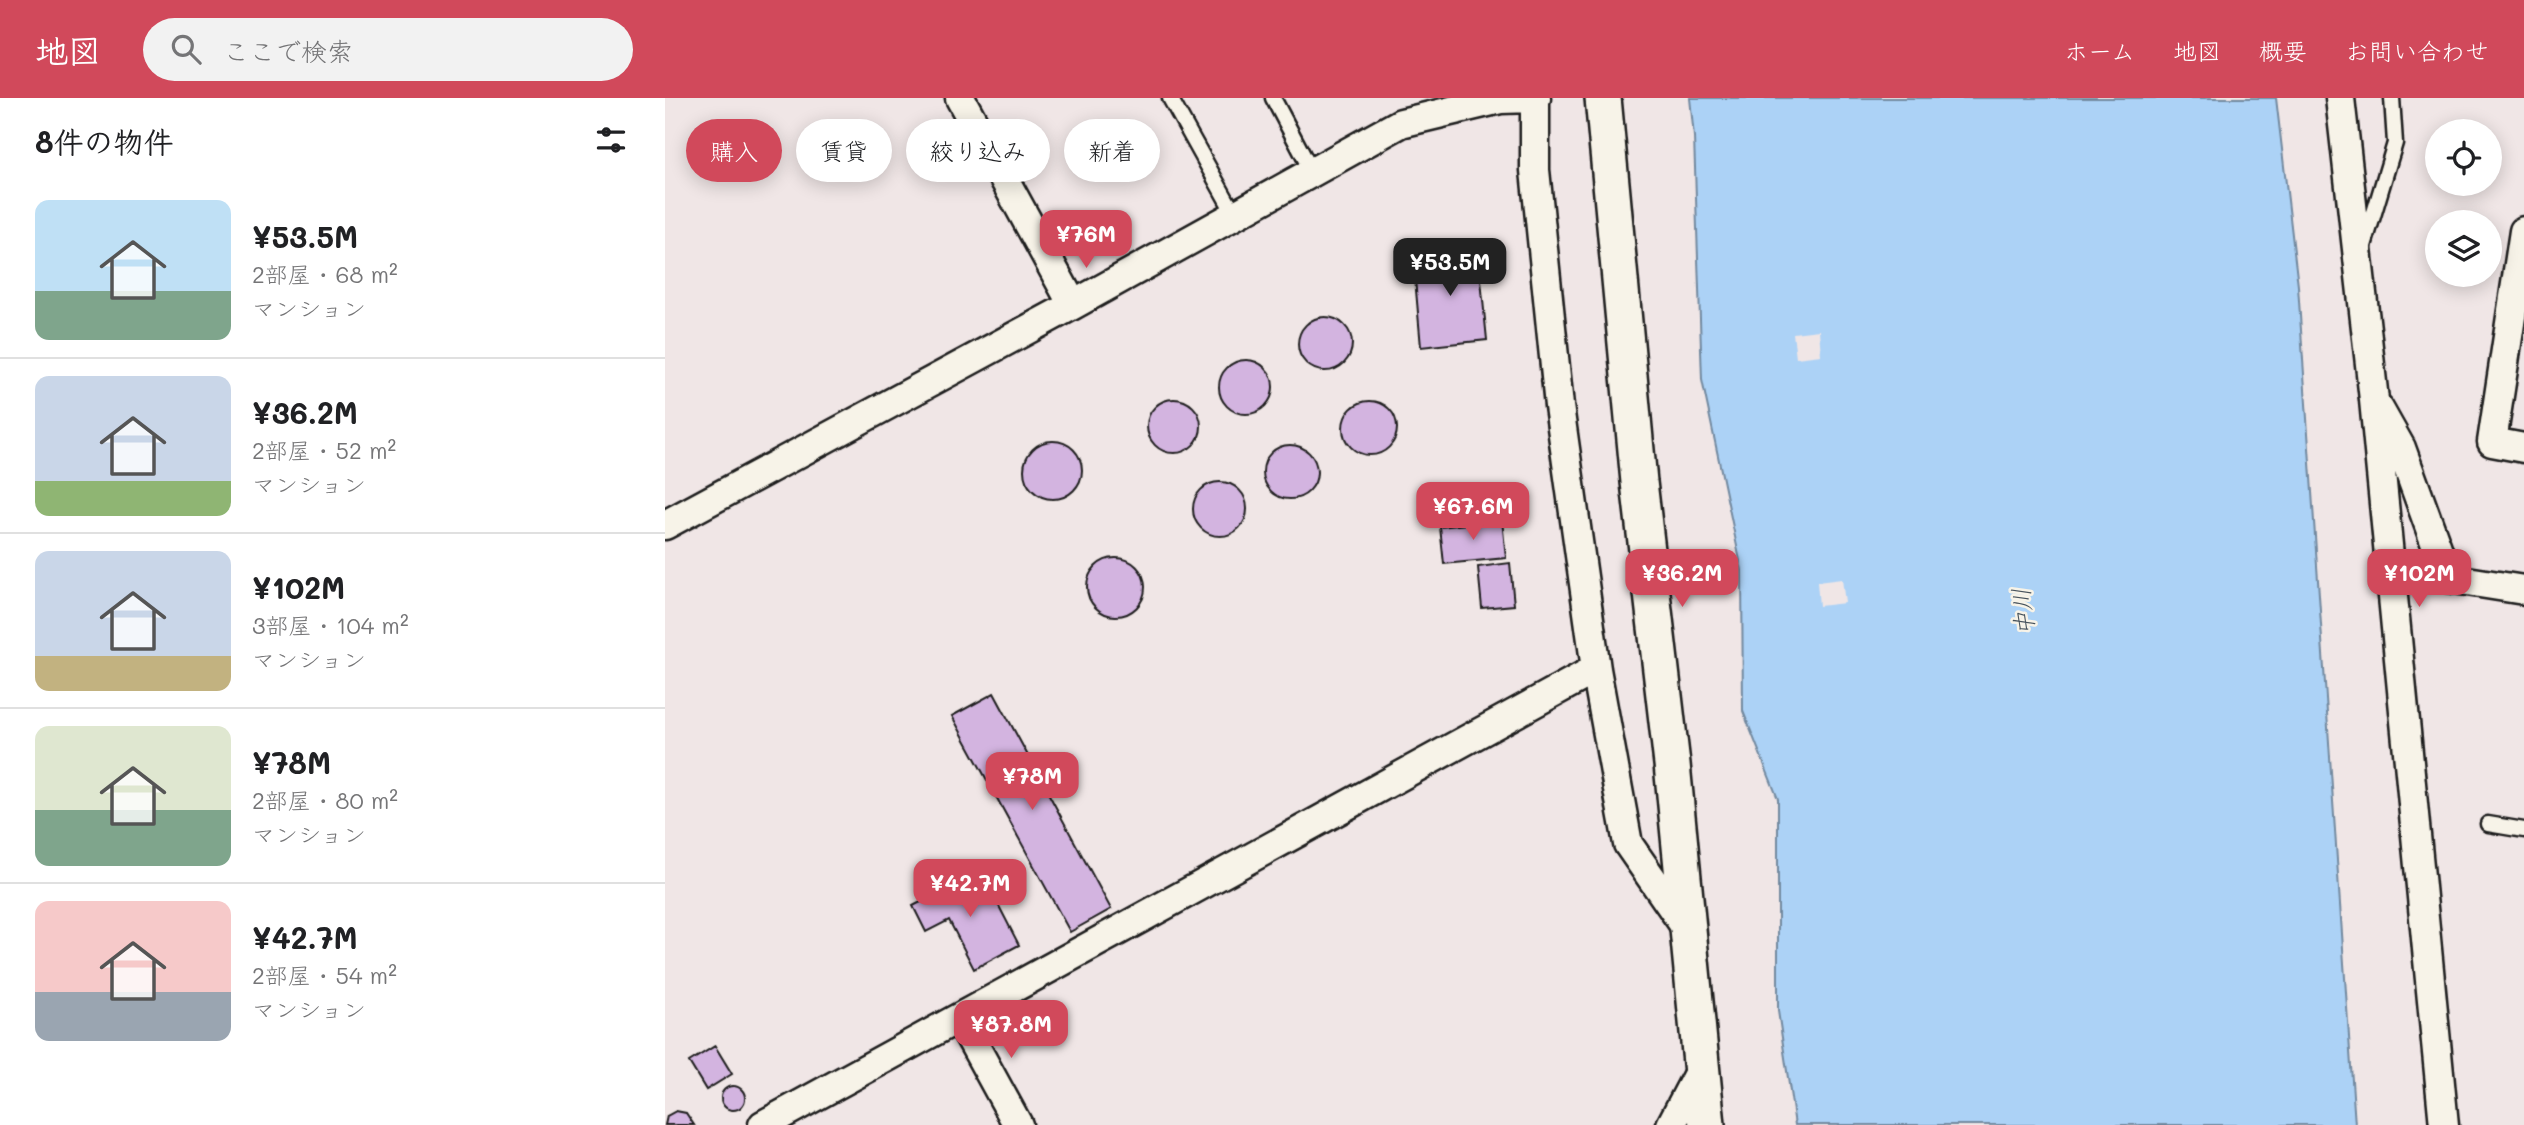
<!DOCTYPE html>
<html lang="ja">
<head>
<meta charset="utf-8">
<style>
  body { margin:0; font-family:Mali,"Klee One",sans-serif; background:#f2f2f2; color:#202124; height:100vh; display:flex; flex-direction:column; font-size:26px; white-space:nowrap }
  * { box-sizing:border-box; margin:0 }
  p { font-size:23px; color:#757577 }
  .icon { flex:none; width:38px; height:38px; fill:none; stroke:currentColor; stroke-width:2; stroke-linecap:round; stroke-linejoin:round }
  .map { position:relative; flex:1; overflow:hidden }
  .details { display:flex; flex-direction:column; background:#fff; width:665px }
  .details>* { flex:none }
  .banner { position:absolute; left:21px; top:21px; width:665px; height:63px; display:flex; gap:14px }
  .fabs { position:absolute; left:1760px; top:21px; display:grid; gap:14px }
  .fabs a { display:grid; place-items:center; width:77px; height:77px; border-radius:50%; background:#fff; box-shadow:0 4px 18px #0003; font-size:35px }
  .price { position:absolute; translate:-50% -60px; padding:0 16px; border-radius:14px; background:#d1495b; color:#fff; font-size:23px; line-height:46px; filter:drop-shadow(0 2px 4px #0008) }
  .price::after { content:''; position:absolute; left:50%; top:42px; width:21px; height:16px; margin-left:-10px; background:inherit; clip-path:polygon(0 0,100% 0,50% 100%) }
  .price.on { background:#222; color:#fff }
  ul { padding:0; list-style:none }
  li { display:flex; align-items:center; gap:21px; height:175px; padding:0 35px }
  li+li { border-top:2px solid #e0e0e0 }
  li span { display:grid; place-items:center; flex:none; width:196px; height:140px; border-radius:14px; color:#555 }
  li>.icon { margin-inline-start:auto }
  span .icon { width:84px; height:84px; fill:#fffc; stroke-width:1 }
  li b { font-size:30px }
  h2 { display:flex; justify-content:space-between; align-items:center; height:84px; padding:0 35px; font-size:30px }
  .chip { padding:0 24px; border-radius:32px; background:#fff; box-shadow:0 4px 18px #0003; font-size:24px; line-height:63px }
  .chip.on { background:#d1495b; color:#fff }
  header { display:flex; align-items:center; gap:42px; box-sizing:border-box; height:98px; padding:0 35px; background:#d1495b; color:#fff }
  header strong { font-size:33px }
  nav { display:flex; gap:38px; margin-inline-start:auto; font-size:24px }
  .search { width:490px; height:63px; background:#f2f2f2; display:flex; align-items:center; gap:18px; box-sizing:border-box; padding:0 24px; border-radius:38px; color:#757577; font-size:26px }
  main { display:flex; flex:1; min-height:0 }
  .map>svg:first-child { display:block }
  .water { fill:#acd2f6; stroke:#72899f; stroke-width:2 }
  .pier { fill:#f0e6e6 }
  .building { fill:#d3b4e0; stroke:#1c1c1c; stroke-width:2 }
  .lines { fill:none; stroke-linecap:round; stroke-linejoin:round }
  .service-casing { stroke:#1c1c1c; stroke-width:19 }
  .minor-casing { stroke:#1c1c1c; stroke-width:33 }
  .tertiary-casing { stroke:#1c1c1c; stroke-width:40 }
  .service { stroke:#f7f3e8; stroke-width:14 }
  .minor { stroke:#f7f3e8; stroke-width:28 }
  .tertiary { stroke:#f7f3e8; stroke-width:35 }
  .labels { text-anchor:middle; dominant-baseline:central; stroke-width:5; stroke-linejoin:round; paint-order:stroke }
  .water-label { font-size:24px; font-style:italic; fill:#47535d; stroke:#f7f3e8 }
</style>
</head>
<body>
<header>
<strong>地図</strong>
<div class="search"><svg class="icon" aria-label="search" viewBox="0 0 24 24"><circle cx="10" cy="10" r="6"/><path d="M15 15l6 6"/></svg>ここで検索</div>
<nav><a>ホーム</a><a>地図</a><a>概要</a><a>お問い合わせ</a></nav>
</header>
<main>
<section class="details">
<h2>8件の物件<svg class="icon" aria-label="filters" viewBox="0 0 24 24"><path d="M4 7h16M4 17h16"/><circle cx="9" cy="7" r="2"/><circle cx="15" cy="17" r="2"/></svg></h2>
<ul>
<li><span style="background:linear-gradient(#bfe0f5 65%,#7fa58c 0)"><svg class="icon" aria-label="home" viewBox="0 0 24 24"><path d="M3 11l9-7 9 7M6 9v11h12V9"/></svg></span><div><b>¥53.5M</b><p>2部屋 · 68 m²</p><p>マンション</p></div></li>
<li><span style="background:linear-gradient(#c9d6e8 75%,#8fb573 0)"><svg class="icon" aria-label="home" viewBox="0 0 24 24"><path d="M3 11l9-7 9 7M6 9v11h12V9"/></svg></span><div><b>¥36.2M</b><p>2部屋 · 52 m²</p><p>マンション</p></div></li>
<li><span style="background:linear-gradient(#c9d6e8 75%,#c2b280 0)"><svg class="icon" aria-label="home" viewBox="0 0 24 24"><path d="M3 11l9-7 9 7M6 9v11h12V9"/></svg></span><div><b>¥102M</b><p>3部屋 · 104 m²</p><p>マンション</p></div></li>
<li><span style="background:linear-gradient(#dfe7d0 60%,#7fa58c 0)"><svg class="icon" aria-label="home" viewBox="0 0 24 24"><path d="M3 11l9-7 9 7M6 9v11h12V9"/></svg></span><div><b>¥78M</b><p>2部屋 · 80 m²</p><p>マンション</p></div></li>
<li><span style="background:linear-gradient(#f6c9c9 65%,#9aa5b1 0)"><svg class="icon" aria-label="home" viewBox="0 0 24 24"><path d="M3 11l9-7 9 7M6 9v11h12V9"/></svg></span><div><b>¥42.7M</b><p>2部屋 · 54 m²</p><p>マンション</p></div></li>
</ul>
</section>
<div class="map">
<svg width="1859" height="1027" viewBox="0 0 1859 1027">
  <rect width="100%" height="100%" fill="#f0e6e6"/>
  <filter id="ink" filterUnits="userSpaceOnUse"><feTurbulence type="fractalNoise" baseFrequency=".0143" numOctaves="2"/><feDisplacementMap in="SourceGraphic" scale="14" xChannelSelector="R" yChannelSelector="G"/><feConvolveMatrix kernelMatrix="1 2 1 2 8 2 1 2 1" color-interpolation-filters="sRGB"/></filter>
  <g filter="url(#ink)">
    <path class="water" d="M 1025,0 L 1611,0 L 1633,188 L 1690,1027 L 1130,1027 L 1113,913 L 1113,701 L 1078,613 L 1077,472 L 1037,282 L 1029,39 Z"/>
    <path class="pier" d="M 1154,232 L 1156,257 L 1131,260 L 1128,235 Z
      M 1177,481 L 1180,505 L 1154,508 L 1152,484 Z"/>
    <path class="building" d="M 813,152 L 822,242 L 756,249 L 748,158 Z
      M633 246a27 27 0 1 1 54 0a27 27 0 1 1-54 0Z
      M554 289a27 27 0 1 1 54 0a27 27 0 1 1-54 0Z
      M482 328a27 27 0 1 1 54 0a27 27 0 1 1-54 0Z
      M678 330a27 27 0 1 1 54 0a27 27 0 1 1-54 0Z
      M359 372a29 29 0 1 1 58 0a29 29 0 1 1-58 0Z
      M598 374a27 27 0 1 1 54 0a27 27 0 1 1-54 0Z
      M528 411a27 27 0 1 1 54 0a27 27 0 1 1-54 0Z
      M 837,422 L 841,460 L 779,466 L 775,429 Z
      M422 489a29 29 0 1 1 58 0a29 29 0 1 1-58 0Z
      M 845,465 L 849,507 L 817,510 L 813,469 Z
      M 329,595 L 446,811 L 405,834 L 287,618 Z
      M 316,773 L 354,847 L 309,871 L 284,822 L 261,834 L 248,808 Z
      M 50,948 L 67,976 L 41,992 L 24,964 Z
      M56 1000a12 12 0 1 1 24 0a12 12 0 1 1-24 0Z
      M 11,1013 L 21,1015 L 29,1027 L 0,1027 L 2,1018 Z"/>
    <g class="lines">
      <defs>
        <path id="service" d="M 505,0 L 570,117
          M 608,0 L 647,74
          M 1699,148 L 1730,45 L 1727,0
          M 1823,726 L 1859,732"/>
        <path id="minor" d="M 295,0 L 408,207
          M 870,0 L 870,72 L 894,308 L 931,571 L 963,746 L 1024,834
          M 1675,0 L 1709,302 L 1779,1027
          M 1859,133 L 1827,344 L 1859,350
          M 1714,311 L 1736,350 L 1783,480 L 1859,492
          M 0,427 L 408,207 L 736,25 L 836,1 L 871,0
          M 295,921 L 353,1027
          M 98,1027 L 931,571
          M 1006,1027 L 1036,970"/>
        <path id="tertiary" d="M 938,0 L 974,384 L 1007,666 L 1042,1027"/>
      </defs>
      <use href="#service" class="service-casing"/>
      <use href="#minor" class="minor-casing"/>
      <use href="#tertiary" class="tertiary-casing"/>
      <use href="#service" class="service"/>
      <use href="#minor" class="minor"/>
      <use href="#tertiary" class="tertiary"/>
    </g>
  </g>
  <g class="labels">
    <g class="water-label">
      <text transform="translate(1357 514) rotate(-96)">中川</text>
    </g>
  </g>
</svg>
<div class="fabs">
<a><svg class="icon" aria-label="locate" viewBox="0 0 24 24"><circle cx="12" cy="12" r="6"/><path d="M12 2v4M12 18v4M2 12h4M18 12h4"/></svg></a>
<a><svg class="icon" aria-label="layers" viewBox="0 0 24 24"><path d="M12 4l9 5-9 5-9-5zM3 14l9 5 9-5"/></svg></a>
</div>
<b class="price" style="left:421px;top:172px">¥76M</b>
<b class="price on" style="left:785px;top:200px">¥53.5M</b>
<b class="price" style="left:808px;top:444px">¥67.6M</b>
<b class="price" style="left:1017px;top:511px">¥36.2M</b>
<b class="price" style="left:1754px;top:511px">¥102M</b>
<b class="price" style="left:367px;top:714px">¥78M</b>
<b class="price" style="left:305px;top:821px">¥42.7M</b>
<b class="price" style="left:346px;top:962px">¥87.8M</b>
<div class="banner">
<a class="chip on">購入</a>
<a class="chip">賃貸</a>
<a class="chip">絞り込み</a>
<a class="chip">新着</a>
</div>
</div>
</main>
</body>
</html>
